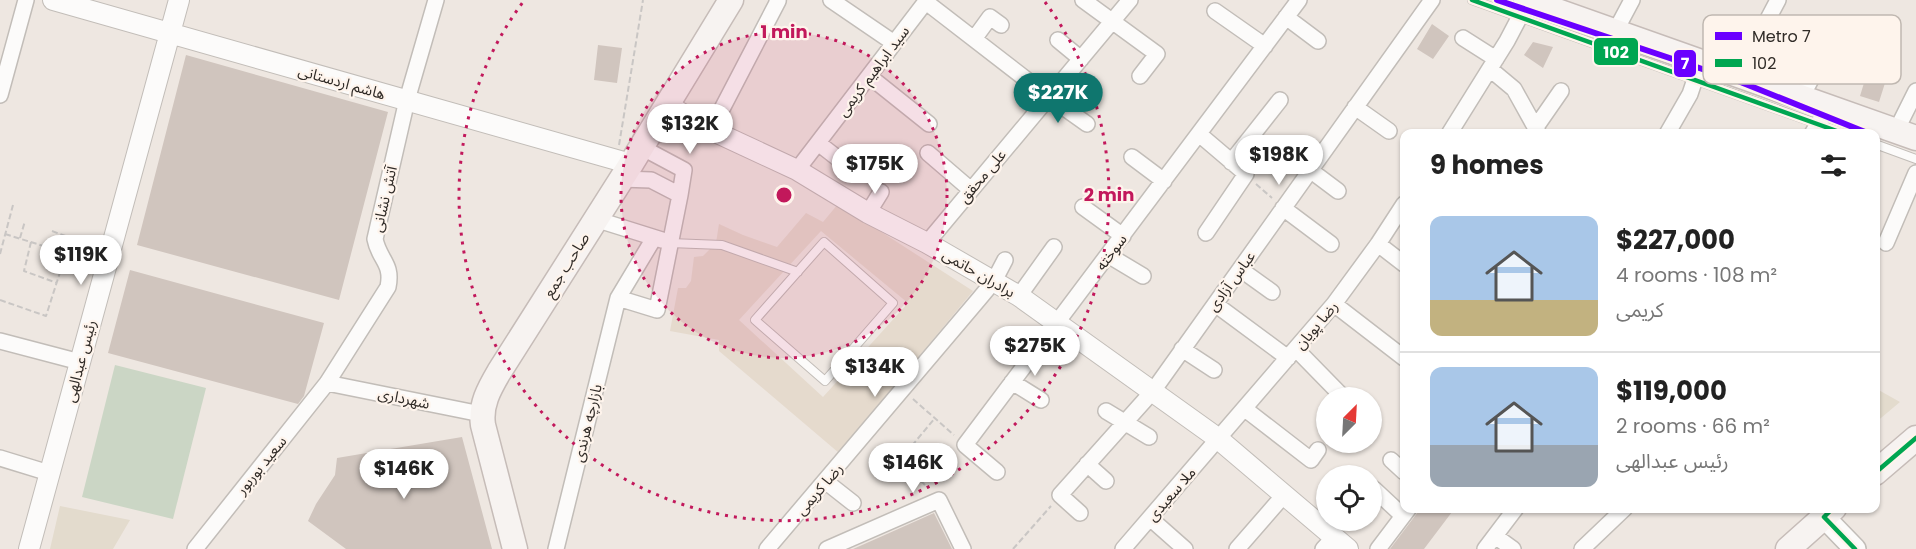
<!DOCTYPE html>
<html lang="en">
<head>
<meta charset="utf-8">
<style>
  body { margin:0; font-family:Poppins,"Noto Sans Arabic",sans-serif; background:#f6f6f6; color:#222; height:100vh; display:flex; flex-direction:column; font-size:22px; white-space:nowrap }
  * { box-sizing:border-box; margin:0 }
  p { font-size:20px; color:#767676 }
  .icon { flex:none; width:33px; height:33px; fill:none; stroke:currentColor; stroke-width:2; stroke-linecap:round; stroke-linejoin:round }
  .map { position:relative; flex:1; overflow:hidden }
  .side { position:absolute; left:1400px; top:129px; width:480px; height:384px; display:flex; flex-direction:column; background:#fff; border-radius:12px; box-shadow:0 2px 4px #0004 }
  .side>* { flex:none }
  .needle { width:39px; rotate:24deg }
  .buttons { position:absolute; left:1316px; top:387px; display:grid; gap:12px }
  .buttons a { display:grid; place-items:center; width:66px; height:66px; border-radius:50%; background:#fff; box-shadow:0 2px 4px #0004; font-size:30px }
  .price { position:absolute; translate:-50% -51px; padding:0 14px; border-radius:21px; background:#fff; color:#222; font-size:20px; line-height:39px; filter:drop-shadow(0 2px 3px #0008) }
  .price::after { content:''; position:absolute; left:50%; top:36px; width:18px; height:14px; margin-left:-9px; background:inherit; clip-path:polygon(0 0,100% 0,50% 100%) }
  .price.selected { background:#0f766e; color:#fff }
  ul { padding:0; list-style:none }
  li { display:flex; align-items:center; gap:18px; height:150px; padding:0 30px }
  li+li { border-top:2px solid #e0e0e0 }
  li span { display:grid; place-items:center; flex:none; width:168px; height:120px; border-radius:12px; color:#555 }
  li>.icon { margin-inline-start:auto }
  span .icon { width:72px; height:72px; fill:#fffc; stroke-width:1 }
  li b { font-size:26px }
  h2 { display:flex; justify-content:space-between; align-items:center; height:72px; padding:0 30px; font-size:26px }
  .map>svg:first-child { display:block }
  .commercial { fill:#e5dacd; fill-rule:evenodd }
  .education { fill:#e3dbcd }
  .green { fill:#cbd6c5 }
  .building { fill:#d0c5be }
  .lines { fill:none; stroke-linecap:round; stroke-linejoin:round }
  .service-casing { stroke:#c2bdb8; stroke-width:10 }
  .minor-casing { stroke:#c2bdb8; stroke-width:18 }
  .tertiary-casing { stroke:#c2bdb8; stroke-width:22 }
  .secondary-casing { stroke:#c2bdb8; stroke-width:24 }
  .primary-casing { stroke:#c6bcb8; stroke-width:27 }
  .path { stroke:#c9c6c4; stroke-width:2; stroke-dasharray:6 3; stroke-linecap:butt }
  .service { stroke:#fcfbfa; stroke-width:8 }
  .minor { stroke:#fcfbfa; stroke-width:15 }
  .tertiary { stroke:#fcfbfa; stroke-width:20 }
  .secondary { stroke:#fcfbfa; stroke-width:21 }
  .primary { stroke:#f7f3f1; stroke-width:24 }
  .bus-1-casing { stroke:#fef4ec; stroke-width:9 }
  .bus-1 { stroke:#00a651; stroke-width:4.5 }
  .metro-1-casing { stroke:#fef4ec; stroke-width:10 }
  .metro-1 { stroke:#6a00ff; stroke-width:6 }
  .ring { fill:none; stroke:#c2185b; stroke-width:3; stroke-dasharray:3 6 }
  .labels { text-anchor:middle; dominant-baseline:central; stroke-width:4.5; stroke-linejoin:round; paint-order:stroke }
  .street-label { font-size:15px; fill:#302b27; stroke:#fef4ec }
  .key { fill:#fef4ec; stroke:#c0b8b1; stroke-width:1.5 }
  .key-label { font-size:16px; fill:#302b27 }
  .centre { fill:#c2185b; stroke:#fef4ec; stroke-width:3 }
  .ring-label { font-size:18px; text-anchor:middle; font-weight:bold; fill:#c2185b; stroke:#fef4ec; stroke-width:4.5; stroke-linejoin:round; paint-order:stroke }
  .line-badge { stroke:#fef4ec; stroke-width:2 }
  .badge-label { font-size:16px; text-anchor:middle; font-weight:bold; fill:#fff }
</style>
</head>
<body>
<div class="map">
<svg width="1916" height="549" viewBox="0 0 1916 549">
  <rect width="100%" height="100%" fill="#eee7e1"/>
  <path class="commercial" d="M 838,204 L 973,291 L 839,453 L 719,351 L 719,340 L 670,331 L 678,288 L 686,288 L 691,281 L 694,257 L 703,256 L 716,243 L 719,224 L 743,235 L 777,247 L 806,213 L 823,222 ZM 821,231 L 908,303 L 823,397 L 739,320 Z"/>
  <path class="education" d="M 1875,388 L 1900,402 L 1875,423 Z
    M 60,506 L 130,520 L 113,549 L 50,549 Z"/>
  <path class="green" d="M 115,365 L 206,388 L 173,519 L 82,497 Z"/>
  <path class="building" d="M 1432,24 L 1449,36 L 1433,59 L 1417,49 Z
    M 1533,42 L 1553,47 L 1543,68 L 1524,55 Z
    M 598,45 L 622,48 L 617,83 L 594,80 Z
    M 186,55 L 388,112 L 339,300 L 137,245 Z
    M 1872,57 L 1891,64 L 1879,102 L 1860,96 Z
    M 130,270 L 324,323 L 304,396 L 298,404 L 108,353 Z
    M 462,437 L 492,549 L 346,549 L 308,521 L 316,504 L 335,475 L 337,458 Z
    M 1421,508 L 1455,508 L 1424,549 L 1390,549 Z
    M 934,513 L 952,549 L 853,549 L 878,538 Z"/>
  <g class="lines">
    <defs>
      <path id="service" d="M 1472,0 L 1846,134
        M 1875,144 L 1916,159
        M 824,242 L 893,303 L 825,381 L 755,320 Z
        M 670,243 L 722,245 L 798,272"/>
      <path id="minor" d="M 831,0 L 894,43
        M 1083,0 L 1157,54 L 1140,76
        M 926,2 L 1049,97 L 1087,124
        M 1215,11 L 1265,46
        M 1286,17 L 1318,41
        M 1616,30 L 1632,0
        M 1463,38 L 1496,59
        M 974,39 L 990,17 L 1001,25
        M 1058,40 L 1081,59
        M 1490,69 L 1514,89 L 1539,134
        M 1739,74 L 1778,0
        M 869,76 L 929,124
        M 0,95 L 26,0
        M 1802,96 L 1841,24
        M 1355,107 L 1389,131
        M 1536,127 L 1561,91
        M 711,130 L 778,1 L 777,0
        M 1896,131 L 1916,91
        M 1199,134 L 1246,174 L 1206,233
        M 1449,134 L 1507,41 L 1528,1
        M 1667,134 L 1690,94 L 1701,61
        M 1812,134 L 1829,106
        M 818,143 L 858,174
        M 641,147 L 684,170 L 680,195
        M 928,153 L 971,190
        M 1132,157 L 1164,181
        M 1231,162 L 1280,100
        M 797,170 L 927,0
        M 1310,170 L 1338,191
        M 621,179 L 651,180 L 680,195 L 657,310 L 618,298 L 654,238
        M 1083,207 L 1123,236
        M 1283,208 L 1331,244
        M 868,213 L 881,192
        M 595,219 L 662,240
        M 927,243 L 1130,0
        M 1886,243 L 1916,173
        M 1378,244 L 1404,264
        M 1108,255 L 1143,276
        M 1240,269 L 1272,292
        M 1019,296 L 1054,247
        M 1215,304 L 1288,358
        M 1334,304 L 1404,358
        M 0,341 L 80,362
        M 1182,349 L 1214,370
        M 1296,349 L 1342,396
        M 1012,382 L 1041,400
        M 327,383 L 481,414
        M 1245,409 L 1311,460 L 1318,450
        M 1106,411 L 1149,437
        M 0,458 L 49,473
        M 1391,460 L 1404,472
        M 1087,464 L 1106,481
        M 997,472 L 965,445 L 1299,0
        M 825,481 L 853,503
        M 1374,489 L 1403,516
        M 1080,513 L 1060,495 L 1153,391 L 1432,0
        M 1151,519 L 1185,549
        M 1495,536 L 1513,549
        M 195,549 L 327,383 L 388,287 C 393,263 379,260 375,239 L 407,100 L 436,0
        M 556,549 L 618,298
        M 767,549 L 979,299 L 994,281 L 1005,260
        M 827,549 L 939,500 L 963,549
        M 1123,549 L 1334,304 L 1378,244 L 1404,204
        M 1237,549 L 1284,495
        M 1323,549 L 1334,537
        M 1378,549 L 1409,508
        M 1485,549 L 1516,508
        M 1582,549 L 1625,508"/>
      <path id="tertiary" d="M 53,0 L 631,164
        M 667,105 L 711,130 L 797,170 L 868,213 L 927,243 L 1019,296 L 1216,437 L 1348,549
        M 29,549 L 179,0"/>
      <path id="secondary" d="M 1824,517 L 1855,549"/>
      <path id="primary" d="M 1526,0 L 1916,138
        M 1875,473 L 1916,438
        M 515,549 L 483,425 C 480,405 489,389 499,372 L 631,164 L 731,0
        M 1788,549 L 1834,508"/>
    </defs>
    <use href="#service" class="service-casing"/>
    <use href="#minor" class="minor-casing"/>
    <use href="#tertiary" class="tertiary-casing"/>
    <use href="#secondary" class="secondary-casing"/>
    <use href="#primary" class="primary-casing"/>
    <path class="path" d="M 619,145 L 643,0
      M 1256,184 L 1272,198
      M 52,231 L 71,238
      M 5,234 L 66,253
      M 20,238 L 25,221
      M 31,242 L 24,271 L 57,283
      M 0,254 L 13,205
      M 0,300 L 46,316 L 71,238 L 96,244
      M 913,399 L 954,435
      M 925,485 L 900,460 L 935,418
      M 1013,549 L 1051,506"/>
    <use href="#service" class="service"/>
    <use href="#minor" class="minor"/>
    <use href="#tertiary" class="tertiary"/>
    <use href="#secondary" class="secondary"/>
    <use href="#primary" class="primary"/>
    <defs>
      <path id="bus-1" d="M 1472,0 L 1845,134
        M 1875,473 L 1916,438
        M 1833,508 L 1824,517 L 1855,549"/>
    </defs>
    <use href="#bus-1" class="bus-1-casing"/>
    <use href="#bus-1" class="bus-1"/>
    <defs>
      <path id="metro-1" d="M 1497,0 L 1738,81 L 1870,134"/>
    </defs>
    <use href="#metro-1" class="metro-1-casing"/>
    <use href="#metro-1" class="metro-1"/>
  </g>
  <circle cx="784" cy="195" r="163" fill="#c2185b" fill-opacity=".12"/>
  <g class="ring">
    <circle cx="784" cy="195" r="163"/>
    <path d="M1045 2A325 325 0 1 1 523 2"/>
  </g>
  <g class="labels">
    <g class="street-label">
      <text transform="translate(873 71) rotate(-53)">سید ابراهیم کریمی</text>
      <text transform="translate(342 82) rotate(16)">هاشم اردستانی</text>
      <text transform="translate(982 176) rotate(-50)">علی محقق</text>
      <text transform="translate(384 199) rotate(-77)">آتش نشانی</text>
      <text transform="translate(1111 252) rotate(-53)">سوخته</text>
      <text transform="translate(566 265) rotate(-58)">صاحب جمع</text>
      <text transform="translate(979 273) rotate(30)">برادران حاتمی</text>
      <text transform="translate(1231 281) rotate(-54)">عباس آزادی</text>
      <text transform="translate(1316 325) rotate(-50)">رضا پویان</text>
      <text transform="translate(80 361) rotate(-75)">رئیس عبدالهی</text>
      <text transform="translate(404 398) rotate(12)">شهرداری</text>
      <text transform="translate(587 423) rotate(-76)">بازارچه هرندی</text>
      <text transform="translate(261 465) rotate(-51)">سعید بوربور</text>
      <text transform="translate(819 489) rotate(-49)">رضا کریمی</text>
      <text transform="translate(1171 494) rotate(-49)">ملا سعیدی</text>
    </g>
  </g>
  <rect x="1703" y="15" width="198" height="69" rx="9" class="key"/>
  <rect x="1715" y="32" width="27" height="8" fill="#6a00ff"/>
  <rect x="1715" y="59" width="27" height="8" fill="#00a651"/>
  <g class="key-label">
    <text x="1752" y="42">Metro 7</text>
    <text x="1752" y="69">102</text>
  </g>
  <circle cx="784" cy="195" r="9" class="centre"/>
  <g class="ring-label">
    <text x="784" y="38">1 min</text>
    <text x="1109" y="201">2 min</text>
  </g>
  <g class="line-badge">
    <rect x="1593" y="37" width="46" height="29" rx="6" fill="#00a651"/>
    <rect x="1673" y="49" width="24" height="29" rx="6" fill="#6a00ff"/>
  </g>
  <g class="badge-label">
    <text x="1616" y="58">102</text>
    <text x="1685" y="69">7</text>
  </g>
</svg>
<div class="buttons">
<a><svg class="needle" viewBox="-14 -14 28 28"><path d="M0-13l5 13h-10z" fill="#e53935"/><path d="M0 13l5-13h-10z" fill="#767676"/></svg></a>
<a><svg class="icon" aria-label="locate" viewBox="0 0 24 24"><circle cx="12" cy="12" r="6"/><path d="M12 2v4M12 18v4M2 12h4M18 12h4"/></svg></a>
</div>
<b class="price selected" style="left:1058px;top:124px">$227K</b>
<b class="price" style="left:690px;top:155px">$132K</b>
<b class="price" style="left:1279px;top:186px">$198K</b>
<b class="price" style="left:875px;top:195px">$175K</b>
<b class="price" style="left:81px;top:286px">$119K</b>
<b class="price" style="left:1035px;top:377px">$275K</b>
<b class="price" style="left:875px;top:398px">$134K</b>
<b class="price" style="left:913px;top:494px">$146K</b>
<b class="price" style="left:404px;top:500px">$146K</b>
<section class="side">
<h2>9 homes<svg class="icon" aria-label="filters" viewBox="0 0 24 24"><path d="M4 7h16M4 17h16"/><circle cx="9" cy="7" r="2"/><circle cx="15" cy="17" r="2"/></svg></h2>
<ul>
<li><span style="background:linear-gradient(#a9c7e8 70%,#c2b280 0)"><svg class="icon" aria-label="home" viewBox="0 0 24 24"><path d="M3 11l9-7 9 7M6 9v11h12V9"/></svg></span><div><b>$227,000</b><p>4 rooms · 108 m²</p><p>کریمی</p></div></li>
<li><span style="background:linear-gradient(#a9c7e8 65%,#9aa5b1 0)"><svg class="icon" aria-label="home" viewBox="0 0 24 24"><path d="M3 11l9-7 9 7M6 9v11h12V9"/></svg></span><div><b>$119,000</b><p>2 rooms · 66 m²</p><p>رئیس عبدالهی</p></div></li>
</ul>
</section>
</div>
</body>
</html>
